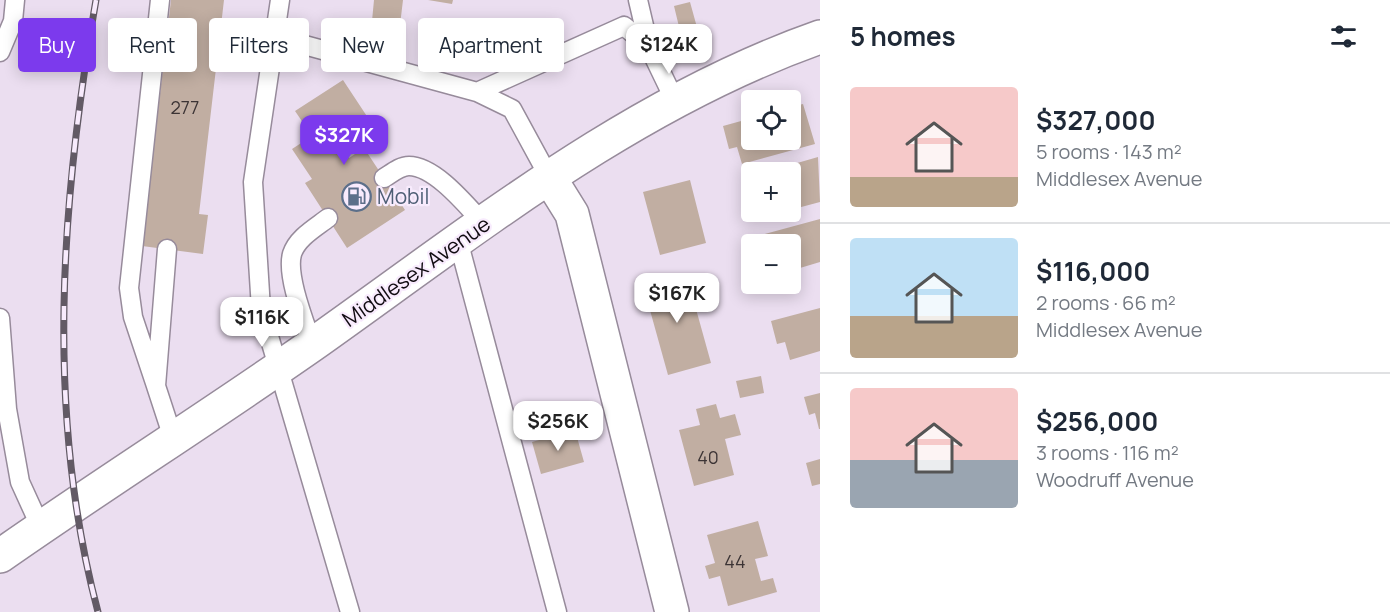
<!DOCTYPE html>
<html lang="en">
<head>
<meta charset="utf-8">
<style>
  body { margin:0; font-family:Manrope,sans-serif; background:#f6f6f7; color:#1f2937; height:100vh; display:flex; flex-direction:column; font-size:22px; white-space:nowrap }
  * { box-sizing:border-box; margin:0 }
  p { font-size:20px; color:#747a83 }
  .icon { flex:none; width:33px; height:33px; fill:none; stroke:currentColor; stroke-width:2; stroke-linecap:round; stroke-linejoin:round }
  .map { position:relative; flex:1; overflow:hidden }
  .details { display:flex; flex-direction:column; background:#fff; width:570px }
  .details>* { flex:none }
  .hud { position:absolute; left:18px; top:18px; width:570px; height:54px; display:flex; gap:12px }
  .tools { position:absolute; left:741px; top:90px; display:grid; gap:12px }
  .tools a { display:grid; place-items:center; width:60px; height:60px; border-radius:6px; background:#fff; box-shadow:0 3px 15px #0003; font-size:30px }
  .price { position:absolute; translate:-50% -51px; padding:0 14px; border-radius:12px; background:#fff; color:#222; font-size:20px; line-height:39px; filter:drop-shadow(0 2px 3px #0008) }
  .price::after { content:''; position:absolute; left:50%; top:36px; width:18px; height:14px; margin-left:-9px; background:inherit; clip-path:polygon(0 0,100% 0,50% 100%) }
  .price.selected { background:#7c3aed; color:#fff }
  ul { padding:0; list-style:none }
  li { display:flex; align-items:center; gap:18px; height:150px; padding:0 30px }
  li+li { border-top:2px solid #e0e1e3 }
  li span { display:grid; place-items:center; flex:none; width:168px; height:120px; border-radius:6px; color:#555 }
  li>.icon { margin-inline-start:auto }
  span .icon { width:72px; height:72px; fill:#fffc; stroke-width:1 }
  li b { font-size:26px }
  h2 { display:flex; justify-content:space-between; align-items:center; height:72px; padding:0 30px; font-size:26px }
  .tag { padding:0 21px; border-radius:6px; background:#fff; box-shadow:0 3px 15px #0003; font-size:21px; line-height:54px }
  .tag.selected { background:#7c3aed; color:#fff }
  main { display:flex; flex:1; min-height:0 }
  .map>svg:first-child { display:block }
  .building { fill:#c1aea2 }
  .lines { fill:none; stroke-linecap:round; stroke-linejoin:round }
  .service-casing { stroke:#978b9b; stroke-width:21 }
  .minor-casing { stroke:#978b9b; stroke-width:36 }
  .secondary-casing { stroke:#978b9b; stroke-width:36 }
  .service { stroke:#fff; stroke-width:18 }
  .minor { stroke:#fff; stroke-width:33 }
  .secondary { stroke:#fff; stroke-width:33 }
  .rail-casing { stroke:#625a65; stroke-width:7 }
  .rail { stroke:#f8ebfd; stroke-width:4.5; stroke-dasharray:14; stroke-linecap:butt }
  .labels { text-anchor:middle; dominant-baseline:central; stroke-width:4.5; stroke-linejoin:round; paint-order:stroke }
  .number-label { font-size:18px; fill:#3c3435 }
  .service-label { font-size:21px; fill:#4e5e75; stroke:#f8ebfd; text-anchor:start }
  .street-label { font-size:21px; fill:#100b11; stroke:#f8ebfd }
</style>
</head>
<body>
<main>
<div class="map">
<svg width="820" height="612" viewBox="0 0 820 612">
  <rect width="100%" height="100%" fill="#ebdef0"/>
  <path class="building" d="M 171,0 L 224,0 L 199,214 L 208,215 L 203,254 L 142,246 Z
    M 374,0 L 403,0 L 400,25 L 372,21 Z
    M 428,0 L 453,0 L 452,4 Z
    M 690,2 L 698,31 L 681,35 L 674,6 Z
    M 343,80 L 376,130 L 344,150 L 349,158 L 364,148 L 405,210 L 347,248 L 305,183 L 312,179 L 292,149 L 312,136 L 295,111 Z
    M 803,104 L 815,144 L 742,164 L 737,147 L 729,149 L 723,126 L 752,118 L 752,140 L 790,140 L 790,107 Z
    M 818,157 L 820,202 L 790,210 L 790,172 L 766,172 Z
    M 690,180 L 706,243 L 660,255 L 643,192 Z
    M 752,191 L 752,212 L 782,212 L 750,221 L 743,194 Z
    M 820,219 L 820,262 L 790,271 L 790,244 L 756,244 L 754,237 Z
    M 686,273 L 711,363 L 668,375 L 643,285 Z
    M 820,308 L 820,351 L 790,360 L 785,342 L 777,344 L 771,321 Z
    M 761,376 L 764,393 L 740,398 L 736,381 Z
    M 820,393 L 820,429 L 819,429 L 815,413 L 809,415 L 804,397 Z
    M 716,404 L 720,418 L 735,414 L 741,435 L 725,439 L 734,475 L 694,486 L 679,430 L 700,425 L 696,409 Z
    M 575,430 L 584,462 L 541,474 L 532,442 Z
    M 820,459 L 820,484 L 812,486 L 806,463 Z
    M 758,521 L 768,556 L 755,559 L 761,581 L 773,578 L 777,592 L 728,606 L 720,576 L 709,579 L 705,566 L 715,563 L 707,535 Z"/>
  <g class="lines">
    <defs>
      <path id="service" d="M 280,0 L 253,182 L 261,309 L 350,612
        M 638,0 L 649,47
        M 275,37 L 477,92 L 512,109 L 549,177
        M 0,52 L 13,21 L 15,0
        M 477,92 L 624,26 L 649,47 L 675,101
        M 384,178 C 392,173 400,166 409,166 C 435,166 467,206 483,223
        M 458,240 L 557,612
        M 167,249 L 156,386 L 173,438
        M 0,318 L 7,409 L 20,482 L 41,528
        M 312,344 C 305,323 286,276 292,254 C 297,238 315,228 328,218
        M 156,386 L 133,317 L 129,288 L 160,0"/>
      <path id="minor" d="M 549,177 L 572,214 L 672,612"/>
      <path id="secondary" d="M 0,556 C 103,484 209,417 312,345 C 473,231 632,103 820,37"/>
    </defs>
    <use href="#service" class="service-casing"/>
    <use href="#minor" class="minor-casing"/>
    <use href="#secondary" class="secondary-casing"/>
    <use href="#service" class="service"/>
    <use href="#minor" class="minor"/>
    <use href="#secondary" class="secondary"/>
    <defs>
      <path id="rail" d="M 96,0 C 61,200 45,413 98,612"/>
    </defs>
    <use href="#rail" class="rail-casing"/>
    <use href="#rail" class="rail"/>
  </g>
  <defs>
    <symbol id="fuel-ring" viewBox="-11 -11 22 22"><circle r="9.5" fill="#f8ebfd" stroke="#5c6f8a" stroke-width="1.5"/><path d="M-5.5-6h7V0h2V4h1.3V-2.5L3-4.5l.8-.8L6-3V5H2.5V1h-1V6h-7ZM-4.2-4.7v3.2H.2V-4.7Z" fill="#5c6f8a"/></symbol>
  </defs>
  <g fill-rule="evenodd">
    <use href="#fuel-ring" x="340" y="180" width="33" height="33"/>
  </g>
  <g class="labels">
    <g class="number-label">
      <text x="185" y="107">277</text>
      <text x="708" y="457">40</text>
      <text x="735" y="561">44</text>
    </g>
    <g class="service-label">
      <text x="377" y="196">Mobil</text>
    </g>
    <g class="street-label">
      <text transform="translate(416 271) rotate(-35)">Middlesex Avenue</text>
    </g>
  </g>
</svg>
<div class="tools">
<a><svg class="icon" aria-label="locate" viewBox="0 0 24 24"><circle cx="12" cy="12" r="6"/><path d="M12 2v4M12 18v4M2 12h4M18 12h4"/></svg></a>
<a>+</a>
<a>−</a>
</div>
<b class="price" style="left:669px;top:75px">$124K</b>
<b class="price selected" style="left:344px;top:166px">$327K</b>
<b class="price" style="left:677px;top:324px">$167K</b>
<b class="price" style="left:262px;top:348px">$116K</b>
<b class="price" style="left:558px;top:452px">$256K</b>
<div class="hud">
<a class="tag selected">Buy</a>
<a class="tag">Rent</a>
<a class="tag">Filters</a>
<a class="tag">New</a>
<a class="tag">Apartment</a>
</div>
</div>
<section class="details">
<h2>5 homes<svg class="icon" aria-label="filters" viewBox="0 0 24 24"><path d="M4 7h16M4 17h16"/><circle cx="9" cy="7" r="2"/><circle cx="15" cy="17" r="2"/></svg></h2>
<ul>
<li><span style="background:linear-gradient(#f6c9c9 75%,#b9a48a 0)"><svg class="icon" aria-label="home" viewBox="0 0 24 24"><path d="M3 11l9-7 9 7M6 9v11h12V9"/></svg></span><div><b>$327,000</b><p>5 rooms · 143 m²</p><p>Middlesex Avenue</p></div></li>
<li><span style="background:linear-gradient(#bfe0f5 65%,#b9a48a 0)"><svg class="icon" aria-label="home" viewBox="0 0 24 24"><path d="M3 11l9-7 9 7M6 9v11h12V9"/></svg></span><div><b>$116,000</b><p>2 rooms · 66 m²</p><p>Middlesex Avenue</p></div></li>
<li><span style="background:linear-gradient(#f6c9c9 60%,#9aa5b1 0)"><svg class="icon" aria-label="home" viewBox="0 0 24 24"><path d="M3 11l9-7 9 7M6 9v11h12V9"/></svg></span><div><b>$256,000</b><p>3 rooms · 116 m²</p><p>Woodruff Avenue</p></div></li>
</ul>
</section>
</main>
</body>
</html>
